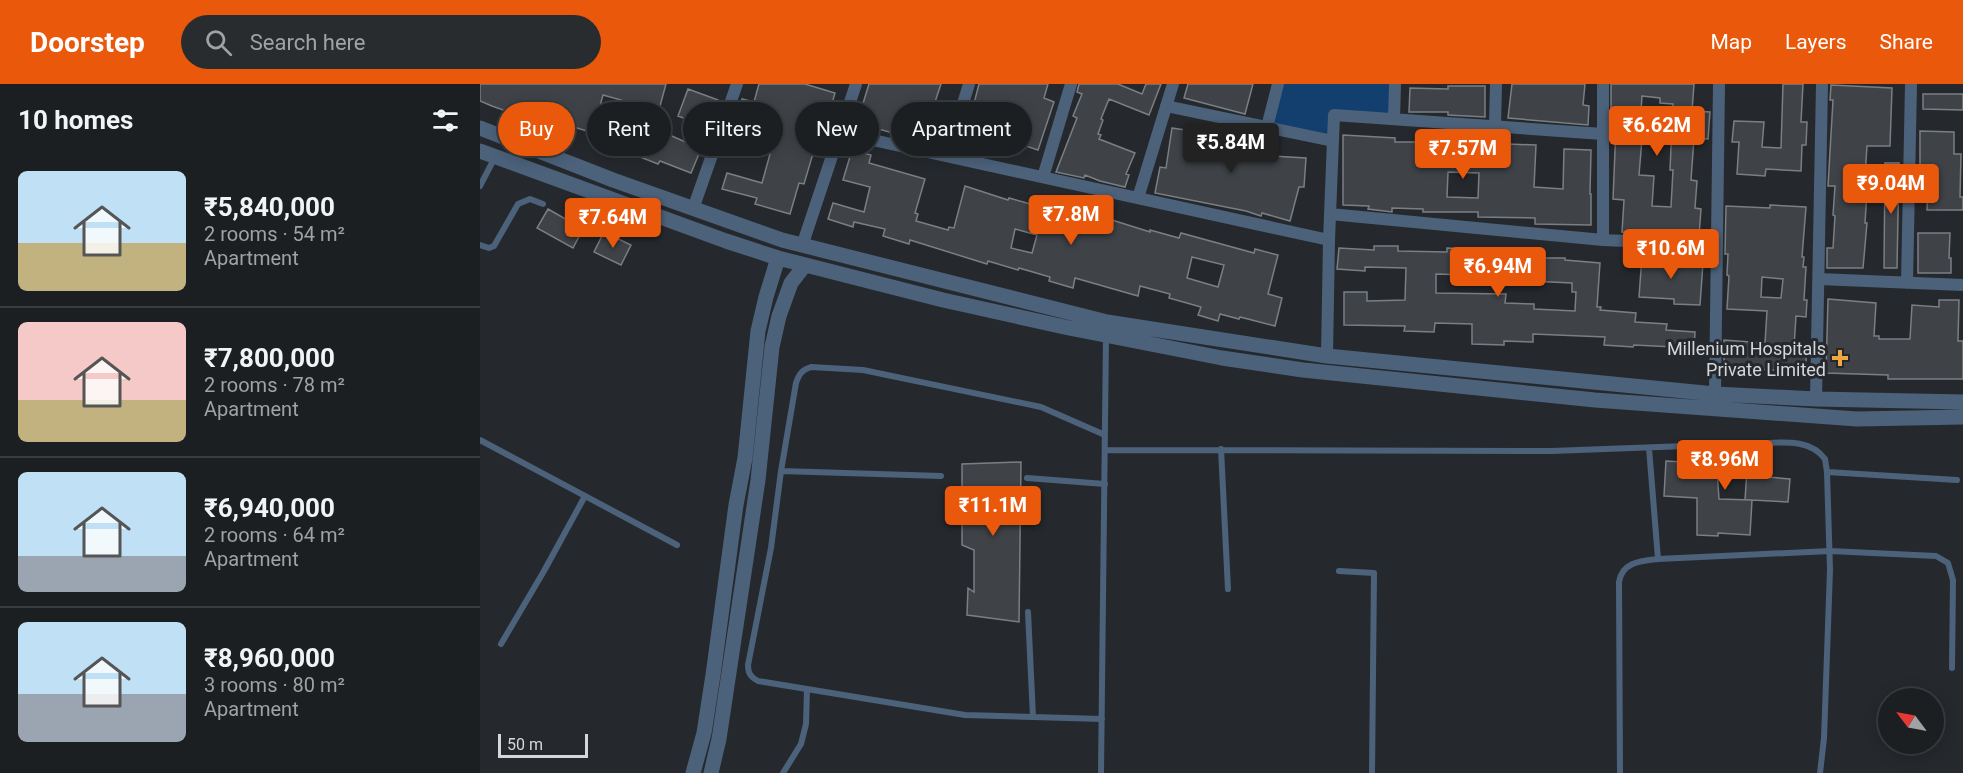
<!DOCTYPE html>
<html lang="en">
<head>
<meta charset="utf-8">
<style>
  body { margin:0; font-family:Roboto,sans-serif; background:#292c2f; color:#f1f3f6; height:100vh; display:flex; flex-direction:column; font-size:22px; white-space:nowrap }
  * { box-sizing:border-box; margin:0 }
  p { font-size:20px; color:#a0a2a5 }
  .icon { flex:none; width:33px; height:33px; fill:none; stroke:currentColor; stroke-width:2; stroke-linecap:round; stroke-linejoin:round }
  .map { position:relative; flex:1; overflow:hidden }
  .sheet { display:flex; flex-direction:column; background:#1c1f22; width:480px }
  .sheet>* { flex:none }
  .guide { position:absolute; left:18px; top:18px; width:570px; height:54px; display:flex; gap:12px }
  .needle { width:39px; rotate:302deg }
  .fabs { position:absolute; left:1398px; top:604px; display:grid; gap:12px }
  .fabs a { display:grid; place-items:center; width:66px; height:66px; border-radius:50%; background:#1c1f22; box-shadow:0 3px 15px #0003,0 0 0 2px #3a3d40; font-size:30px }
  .scale { position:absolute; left:18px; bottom:15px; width:90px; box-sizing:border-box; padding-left:6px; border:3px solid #d5d8db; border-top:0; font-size:16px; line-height:21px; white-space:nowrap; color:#d5d8db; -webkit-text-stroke:4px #25292d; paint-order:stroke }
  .price { position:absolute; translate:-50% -51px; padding:0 14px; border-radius:6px; background:#ea580c; color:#fff; font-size:20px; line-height:39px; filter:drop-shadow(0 2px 3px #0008) }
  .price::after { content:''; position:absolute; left:50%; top:36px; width:18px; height:14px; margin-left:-9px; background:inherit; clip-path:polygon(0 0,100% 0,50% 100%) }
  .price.current { background:#222; color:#fff }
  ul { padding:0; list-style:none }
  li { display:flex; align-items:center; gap:18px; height:150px; padding:0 18px }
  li+li { border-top:2px solid #3a3d40 }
  li span { display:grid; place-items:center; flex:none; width:168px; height:120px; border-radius:9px; color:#555 }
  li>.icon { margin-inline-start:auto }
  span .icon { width:72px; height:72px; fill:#fffc; stroke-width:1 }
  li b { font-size:26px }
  h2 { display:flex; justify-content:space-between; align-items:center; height:72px; padding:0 18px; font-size:26px }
  .tag { padding:0 21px; border-radius:27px; background:#1c1f22; box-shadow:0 3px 15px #0003,0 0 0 2px #3a3d40; font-size:21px; line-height:54px }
  .tag.current { background:#ea580c; color:#fff }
  header { display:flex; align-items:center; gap:36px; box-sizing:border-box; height:84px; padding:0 30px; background:#ea580c; color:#fff }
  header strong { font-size:28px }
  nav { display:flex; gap:33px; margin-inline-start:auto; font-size:21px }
  .search { width:420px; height:54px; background:#292c2f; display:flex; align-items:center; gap:15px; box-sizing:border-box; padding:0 21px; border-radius:33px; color:#a0a2a5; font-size:22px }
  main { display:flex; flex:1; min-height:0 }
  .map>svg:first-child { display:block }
  .green { fill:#123f6d }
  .building { fill:#3f4348; stroke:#7a7f84; stroke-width:1.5; fill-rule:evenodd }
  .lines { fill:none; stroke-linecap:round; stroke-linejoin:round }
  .service { stroke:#4c627b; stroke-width:6 }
  .minor { stroke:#4c627b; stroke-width:12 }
  .tertiary { stroke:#4c627b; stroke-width:15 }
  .poi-dot { fill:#efa73e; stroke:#25292d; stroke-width:2 }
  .labels { text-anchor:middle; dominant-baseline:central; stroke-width:6; stroke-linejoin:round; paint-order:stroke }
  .poi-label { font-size:18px; fill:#d5d8db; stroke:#25292d; text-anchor:end }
</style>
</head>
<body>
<header>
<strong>Doorstep</strong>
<div class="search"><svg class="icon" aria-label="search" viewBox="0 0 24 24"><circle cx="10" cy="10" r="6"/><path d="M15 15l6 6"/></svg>Search here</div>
<nav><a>Map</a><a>Layers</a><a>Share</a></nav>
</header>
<main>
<section class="sheet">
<h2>10 homes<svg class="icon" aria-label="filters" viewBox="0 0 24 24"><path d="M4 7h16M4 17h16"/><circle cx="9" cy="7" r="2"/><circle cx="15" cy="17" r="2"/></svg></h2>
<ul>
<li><span style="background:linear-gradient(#bfe0f5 60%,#c2b280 0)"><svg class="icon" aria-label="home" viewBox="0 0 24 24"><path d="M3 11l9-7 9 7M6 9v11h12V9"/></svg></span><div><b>₹5,840,000</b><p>2 rooms · 54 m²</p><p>Apartment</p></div></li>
<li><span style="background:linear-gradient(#f6c9c9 65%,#c2b280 0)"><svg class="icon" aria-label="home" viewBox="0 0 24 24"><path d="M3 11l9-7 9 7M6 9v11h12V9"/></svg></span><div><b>₹7,800,000</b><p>2 rooms · 78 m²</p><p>Apartment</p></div></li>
<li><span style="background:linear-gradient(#bfe0f5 70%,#9aa5b1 0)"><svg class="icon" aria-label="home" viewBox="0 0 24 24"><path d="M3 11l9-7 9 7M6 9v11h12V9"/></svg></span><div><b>₹6,940,000</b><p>2 rooms · 64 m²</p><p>Apartment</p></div></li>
<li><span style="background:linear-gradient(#bfe0f5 60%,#9aa5b1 0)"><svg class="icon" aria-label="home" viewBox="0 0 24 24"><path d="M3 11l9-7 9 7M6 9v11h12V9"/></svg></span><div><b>₹8,960,000</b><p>3 rooms · 80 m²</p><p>Apartment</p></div></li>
</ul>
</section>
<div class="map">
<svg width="1483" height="689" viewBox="0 0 1483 689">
  <rect width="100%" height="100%" fill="#25292d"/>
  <path class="green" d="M 798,0 L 915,0 L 914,35 L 855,31 L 853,57 L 787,43 Z"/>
  <path class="building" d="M 0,0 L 186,0 L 174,44 L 221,65 L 211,89 L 180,77 L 178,80 L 115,55 L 117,50 L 77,38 L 75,45 L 12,22 L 0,17 ZM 123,11 L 159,21 L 153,41 L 118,29 Z
    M 279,0 L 325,0 L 355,9 L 338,67 L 334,66 L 324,100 L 319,99 L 310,130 L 275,120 L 277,114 L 242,105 L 247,89 L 282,99 L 295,52 L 255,41 L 262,15 L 274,18 Z
    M 389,0 L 461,0 L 455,18 L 467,21 L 455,61 L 419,53 L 420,51 L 377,39 Z
    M 499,0 L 568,0 L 564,14 L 574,18 L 558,66 L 531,57 L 541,28 L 516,20 L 505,55 L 513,58 L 508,73 L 478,66 L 483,49 L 486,50 Z
    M 599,0 L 638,0 L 662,10 L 666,0 L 681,0 L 669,31 L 629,15 L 621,35 L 623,36 L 618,50 L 621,51 L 619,55 L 655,69 L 646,90 L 649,91 L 645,103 L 620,97 L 605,91 L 604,94 L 576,88 L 597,34 L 593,32 L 602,10 L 597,8 Z
    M 708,0 L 773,0 L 765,30 L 704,14 Z
    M 1032,0 L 1105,0 L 1103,21 L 1109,22 L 1108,41 L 1028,34 Z
    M 1131,0 L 1214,0 L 1212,27 L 1230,28 L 1228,55 L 1214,54 L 1211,96 L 1217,97 L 1215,124 L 1221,125 L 1219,152 L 1142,148 L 1144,116 L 1133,115 L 1136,43 L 1131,42 ZM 1162,12 L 1180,14 L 1180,19 L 1193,20 L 1190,86 L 1193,86 L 1191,123 L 1172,122 L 1174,92 L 1159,91 L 1162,55 L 1159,55 Z
    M 1303,0 L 1323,0 L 1321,38 L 1327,38 L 1326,61 L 1322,61 L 1321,87 L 1286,85 L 1285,92 L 1257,90 L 1259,58 L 1252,58 L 1254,37 L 1284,38 L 1282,63 L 1301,64 Z
    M 1351,1 L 1412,4 L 1410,62 L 1387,62 L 1384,108 L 1387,108 L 1385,139 L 1387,139 L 1383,184 L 1347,184 L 1347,164 L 1353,164 L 1355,132 L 1353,131 L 1355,102 L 1348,102 L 1353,16 L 1350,16 Z
    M 968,2 L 1005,2 L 1005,33 L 968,31 L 968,28 L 929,28 L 930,4 L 968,5 Z
    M 208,5 L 238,16 L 227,43 L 198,32 Z
    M 1443,10 L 1483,10 L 1483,26 L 1443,25 Z
    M 692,44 L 719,48 L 720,44 L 741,47 L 740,54 L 764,57 L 764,60 L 793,64 L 792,72 L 826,74 L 824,103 L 819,103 L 810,137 L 782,129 L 781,132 L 766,127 L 675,109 L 680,83 L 686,84 Z
    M 1440,47 L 1474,48 L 1474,70 L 1481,70 L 1480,113 L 1483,113 L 1483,126 L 1447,126 L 1448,102 L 1440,102 Z
    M 863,51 L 915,54 L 915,58 L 964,58 L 964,60 L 1029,62 L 1029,60 L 1056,61 L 1054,103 L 1083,105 L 1084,65 L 1111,66 L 1110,110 L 1111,110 L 1111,141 L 1055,140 L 1055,134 L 998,133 L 998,128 L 943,128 L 943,125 L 912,124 L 912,128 L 888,125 L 889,122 L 863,121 ZM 968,88 L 999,89 L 998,114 L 967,113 Z
    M 372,66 L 391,71 L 389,79 L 445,95 L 435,129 L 438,130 L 436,137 L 468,146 L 469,143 L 474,144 L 485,102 L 528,116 L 529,114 L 554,121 L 553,125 L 589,134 L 591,129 L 612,135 L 613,130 L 670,148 L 670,146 L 699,154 L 701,149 L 774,169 L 775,165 L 798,171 L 788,210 L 802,214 L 795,242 L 760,233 L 759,235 L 740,230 L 738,237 L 718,231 L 721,223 L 689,214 L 690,210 L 660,202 L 658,212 L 595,194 L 593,204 L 569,197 L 570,193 L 539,184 L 538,186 L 508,177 L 507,180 L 430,156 L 429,160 L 403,152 L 405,145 L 374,138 L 373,143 L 348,135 L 353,119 L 384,128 L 390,103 L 363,96 ZM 535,145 L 557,151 L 552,169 L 531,164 ZM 712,173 L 744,181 L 738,203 L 707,194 Z
    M 1405,79 L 1419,79 L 1417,184 L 1404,184 Z
    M 1290,121 L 1326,123 L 1322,173 L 1324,173 L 1323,183 L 1326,183 L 1324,216 L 1327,216 L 1326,233 L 1316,232 L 1314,263 L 1327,264 L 1325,288 L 1244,283 L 1244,256 L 1285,259 L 1287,227 L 1247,225 L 1249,192 L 1247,191 L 1248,170 L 1245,170 L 1246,122 L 1290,124 ZM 1282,193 L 1303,195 L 1301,214 L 1281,213 Z
    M 68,125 L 103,145 L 93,164 L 57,144 Z
    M 124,148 L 151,161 L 141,181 L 114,168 Z
    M 1438,149 L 1470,149 L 1469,174 L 1471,174 L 1471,189 L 1438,189 Z
    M 894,162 L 918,162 L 918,167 L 967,168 L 967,164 L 988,165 L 988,166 L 1020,168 L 1020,171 L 1051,171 L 1051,174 L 1085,174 L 1085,176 L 1120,179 L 1117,223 L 1121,223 L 1120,226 L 1156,229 L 1155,238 L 1187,240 L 1186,246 L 1215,248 L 1214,264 L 1154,261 L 1153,263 L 1124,261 L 1125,253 L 1053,250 L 1053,258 L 1024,257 L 1024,261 L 992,260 L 992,240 L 955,239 L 954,248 L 924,247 L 925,242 L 864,241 L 864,208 L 887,208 L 887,217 L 925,216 L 926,184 L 885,183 L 885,187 L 857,185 L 859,164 L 894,166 ZM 987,180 L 1031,181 L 1030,196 L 1092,199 L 1092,208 L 1096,208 L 1095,227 L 1054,225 L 1054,220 L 1025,219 L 1026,210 L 956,209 L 956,190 L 987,191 Z
    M 1162,172 L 1188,174 L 1188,177 L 1223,179 L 1220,221 L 1194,220 L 1194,215 L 1159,213 Z
    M 1348,215 L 1396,219 L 1394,252 L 1399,252 L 1399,255 L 1430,255 L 1432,221 L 1459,223 L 1459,216 L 1479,216 L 1478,257 L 1483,257 L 1483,295 L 1408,295 L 1408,291 L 1346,289 Z
    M 1236,372 L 1236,373 L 1287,372 L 1288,393 L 1310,395 L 1308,418 L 1272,416 L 1270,451 L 1238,449 L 1238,452 L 1217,451 L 1217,414 L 1184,412 L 1186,377 L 1219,379 L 1219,373 ZM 1237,386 L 1267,386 L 1265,416 L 1272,416 L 1239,415 Z
    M 541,378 L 539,538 L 487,531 L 488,504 L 494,508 L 494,466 L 482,461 L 482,380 Z"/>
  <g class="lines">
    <path class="service" d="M 0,102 L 15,73
      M 0,161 L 9,164 L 14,162 L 38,120 L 50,115 L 63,120
      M 0,356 L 197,461
      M 1169,364 L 1178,475
      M 741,365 L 748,505
      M 625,366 L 1072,367 L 1286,359 C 1307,358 1331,356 1345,375 L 1347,388 L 1350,486 L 1344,654 L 1340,689
      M 301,387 L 461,392
      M 1347,388 L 1477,396
      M 547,394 L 625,400
      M 859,487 L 894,489 L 892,689
      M 548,528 L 553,633
      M 21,560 L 64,487 L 105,412
      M 622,635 L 485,631 L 278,597 C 271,593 268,590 268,581 L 291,464 L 301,387 L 316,299 C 319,290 322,286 331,283 L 383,286 L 561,323 L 625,351
      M 303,689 L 321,660 L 326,640 L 327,605
      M 621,689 L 626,252
      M 1140,689 L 1139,498 C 1142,478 1161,477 1178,475 L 1350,467 L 1456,472 L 1468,479 L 1473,496 L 1472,584"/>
    <path class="minor" d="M 686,22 L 853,57
      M 914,35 L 915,0
      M 1015,42 L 1016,0
      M 787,43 L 798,0
      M 361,49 L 849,156
      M 467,72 L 489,0
      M 563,93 L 591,0
      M 658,114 L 693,0
      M 213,125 L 257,0
      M 850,130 L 1123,156 L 1237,161
      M 1123,156 L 1123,0
      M 322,162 L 376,0
      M 1339,195 L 1483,201
      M 1427,199 L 1431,0
      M 847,272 L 849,156 L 854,31 L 1123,50
      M 1235,310 L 1239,0
      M 1336,315 L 1342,0"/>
    <path class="tertiary" d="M 0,44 L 133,96 L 302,156 L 627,238 L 847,272 L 1235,310 L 1336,315 L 1483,318
      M 0,67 L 246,157 L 298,174 L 463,216 L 589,244 L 742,274 L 823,286 L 1115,316 L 1377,335 L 1483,333
      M 213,689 L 224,649 L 233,591 L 256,421 L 265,374 L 278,247 L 286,213 L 298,174
      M 231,689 L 239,655 L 278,396 L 292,263 L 299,232 L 311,199 L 325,181"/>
  </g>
  <path class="poi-dot" d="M1357 265h6v6h6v6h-6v6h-6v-6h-6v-6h6z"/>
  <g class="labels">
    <g class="poi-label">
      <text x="1346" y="264">Millenium Hospitals<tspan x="1346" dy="21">Private Limited</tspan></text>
    </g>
  </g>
</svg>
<div class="fabs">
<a><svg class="needle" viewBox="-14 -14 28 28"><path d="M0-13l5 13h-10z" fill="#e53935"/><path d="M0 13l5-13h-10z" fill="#a0a2a5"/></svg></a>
</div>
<div class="scale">50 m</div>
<b class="price" style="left:1177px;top:73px">₹6.62M</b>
<b class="price current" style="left:751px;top:90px">₹5.84M</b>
<b class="price" style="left:983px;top:96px">₹7.57M</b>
<b class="price" style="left:1411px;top:131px">₹9.04M</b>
<b class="price" style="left:591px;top:162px">₹7.8M</b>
<b class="price" style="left:133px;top:165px">₹7.64M</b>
<b class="price" style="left:1191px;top:196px">₹10.6M</b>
<b class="price" style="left:1018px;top:214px">₹6.94M</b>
<b class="price" style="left:1245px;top:407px">₹8.96M</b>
<b class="price" style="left:513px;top:453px">₹11.1M</b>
<div class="guide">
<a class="tag current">Buy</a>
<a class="tag">Rent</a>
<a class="tag">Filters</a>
<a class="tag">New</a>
<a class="tag">Apartment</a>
</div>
</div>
</main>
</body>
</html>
